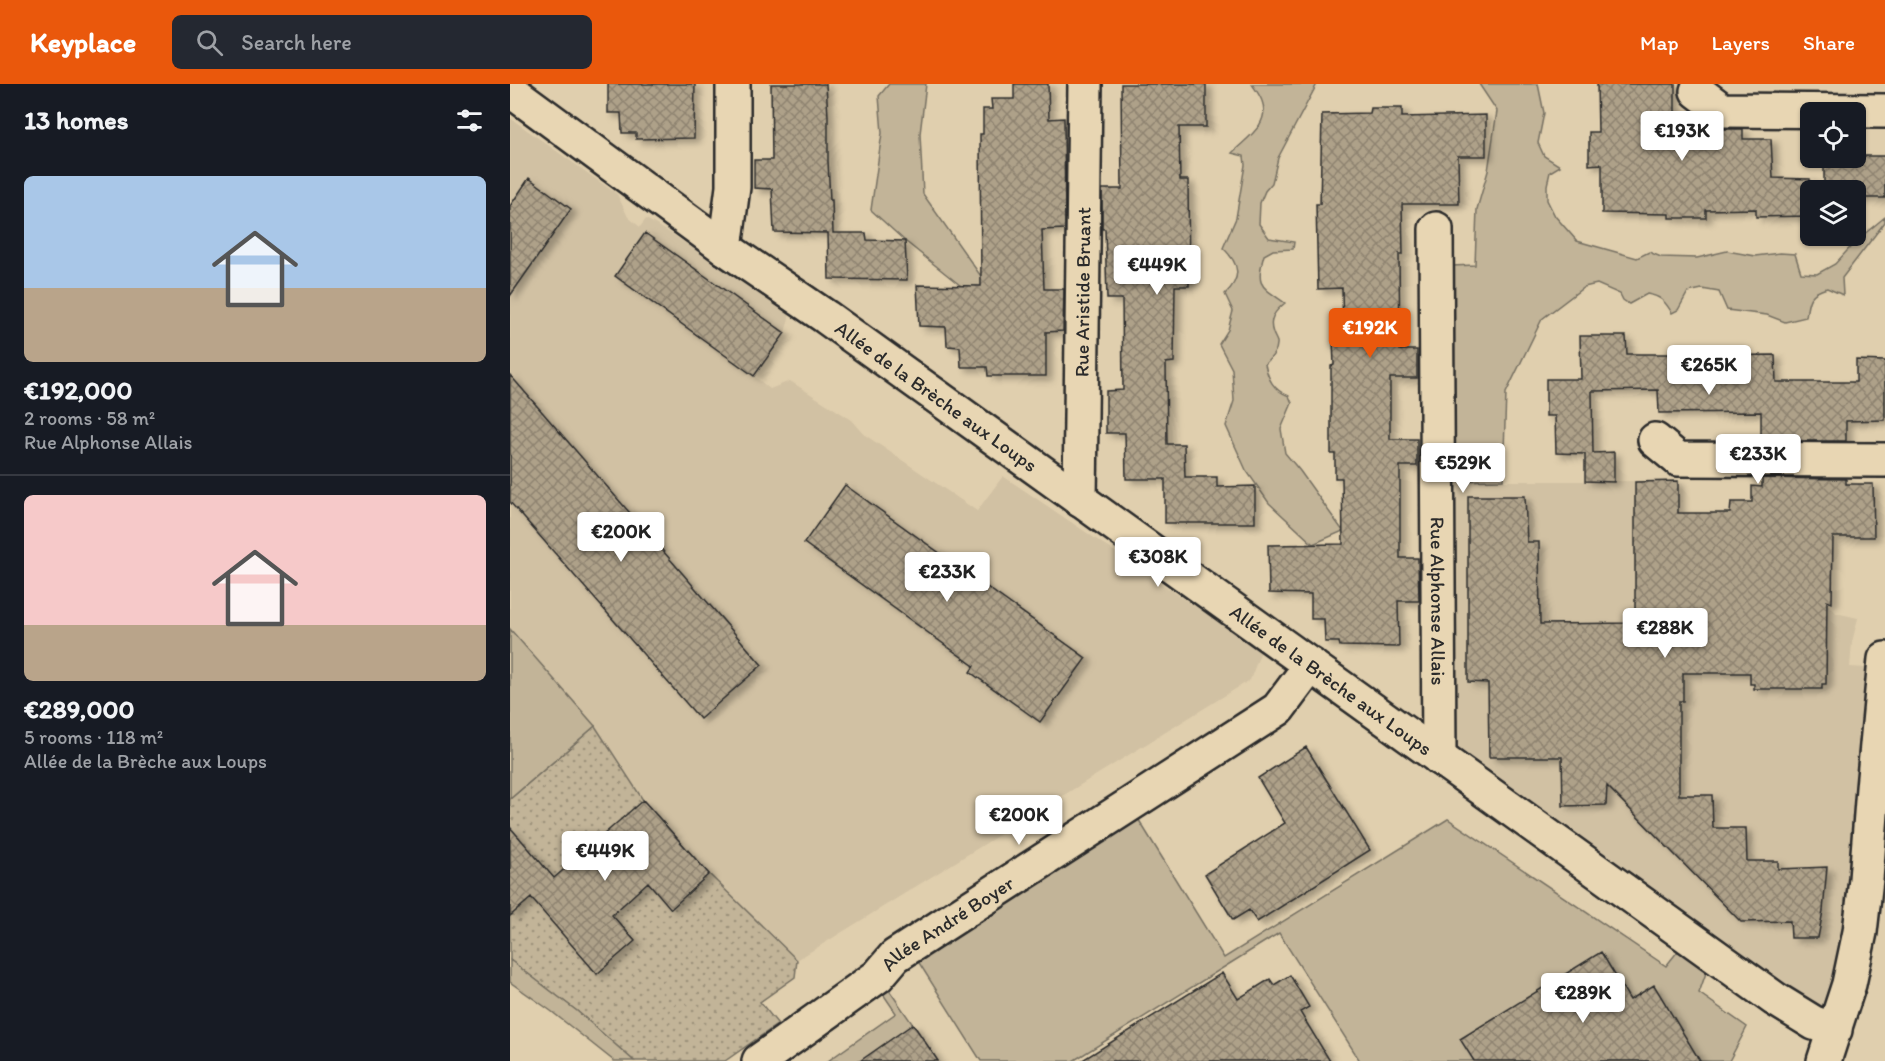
<!DOCTYPE html>
<html lang="en">
<head>
<meta charset="utf-8">
<style>
  body { margin:0; font-family:Itim,sans-serif; background:#242831; color:#f1f3f6; height:100vh; display:flex; flex-direction:column; font-size:22px; white-space:nowrap }
  * { box-sizing:border-box; margin:0 }
  p { font-size:20px; color:#9ea1a6 }
  .icon { flex:none; width:33px; height:33px; fill:none; stroke:currentColor; stroke-width:2; stroke-linecap:round; stroke-linejoin:round }
  .map { position:relative; flex:1; overflow:hidden }
  .drawer { display:flex; flex-direction:column; background:#171b24; width:510px }
  .drawer>* { flex:none }
  .tools { position:absolute; left:1290px; top:18px; display:grid; gap:12px }
  .tools a { display:grid; place-items:center; width:66px; height:66px; border-radius:9px; background:#171b24; box-shadow:0 2px 4px #0004; font-size:30px }
  .price { position:absolute; translate:-50% -51px; padding:0 14px; border-radius:6px; background:#fff; color:#222; font-size:20px; line-height:39px; filter:drop-shadow(0 2px 3px #0008) }
  .price::after { content:''; position:absolute; left:50%; top:36px; width:18px; height:14px; margin-left:-9px; background:inherit; clip-path:polygon(0 0,100% 0,50% 100%) }
  .price.selected { background:#ea580c; color:#fff }
  ul { padding:0; list-style:none }
  li { display:grid; align-content:center; gap:12px; height:318px; padding:0 24px }
  li+li { border-top:2px solid #363941 }
  li span { display:grid; place-items:center; height:186px; border-radius:9px; color:#555 }
  li>.icon { margin-inline-start:auto }
  span .icon { width:108px; height:108px; fill:#fffc; stroke-width:1 }
  li b { font-size:26px }
  h2 { display:flex; justify-content:space-between; align-items:center; height:72px; padding:0 24px; font-size:26px }
  header { display:flex; align-items:center; gap:36px; box-sizing:border-box; height:84px; padding:0 30px; background:#ea580c; color:#fff }
  header strong { font-size:28px }
  nav { display:flex; gap:33px; margin-inline-start:auto; font-size:21px }
  .search { width:420px; height:54px; background:#242831; display:flex; align-items:center; gap:15px; box-sizing:border-box; padding:0 21px; border-radius:9px; color:#9ea1a6; font-size:22px }
  main { display:flex; flex:1; min-height:0 }
  .map>svg:first-child { display:block }
  .built { fill:#d1c1a3 }
  .grass { fill:url(#grass-dots); stroke:#767062; stroke-width:1.5 }
  .green { fill:#c2b498; stroke:#767062; stroke-width:1.5 }
  .building { fill:url(#building-cross-hatch); stroke:#2b2b2b; stroke-width:1.5; filter:url(#shadow) }
  .lines { fill:none; stroke-linecap:round; stroke-linejoin:round }
  .minor-casing { stroke:#2b2b2b; stroke-width:38 }
  .minor { stroke:#e8d6b3; stroke-width:33 }
  .labels { text-anchor:middle; dominant-baseline:central; stroke-width:4.5; stroke-linejoin:round; paint-order:stroke }
  .street-label { font-size:20px; fill:#2b2b2b; stroke:#e8d6b3 }
</style>
</head>
<body>
<header>
<strong>Keyplace</strong>
<div class="search"><svg class="icon" aria-label="search" viewBox="0 0 24 24"><circle cx="10" cy="10" r="6"/><path d="M15 15l6 6"/></svg>Search here</div>
<nav><a>Map</a><a>Layers</a><a>Share</a></nav>
</header>
<main>
<section class="drawer">
<h2>13 homes<svg class="icon" aria-label="filters" viewBox="0 0 24 24"><path d="M4 7h16M4 17h16"/><circle cx="9" cy="7" r="2"/><circle cx="15" cy="17" r="2"/></svg></h2>
<ul>
<li><span style="background:linear-gradient(#a9c7e8 60%,#b9a48a 0)"><svg class="icon" aria-label="home" viewBox="0 0 24 24"><path d="M3 11l9-7 9 7M6 9v11h12V9"/></svg></span><div><b>€192,000</b><p>2 rooms · 58 m²</p><p>Rue Alphonse Allais</p></div></li>
<li><span style="background:linear-gradient(#f6c9c9 70%,#b9a48a 0)"><svg class="icon" aria-label="home" viewBox="0 0 24 24"><path d="M3 11l9-7 9 7M6 9v11h12V9"/></svg></span><div><b>€289,000</b><p>5 rooms · 118 m²</p><p>Allée de la Brèche aux Loups</p></div></li>
</ul>
</section>
<div class="map">
<svg width="1375" height="977" viewBox="0 0 1375 977">
  <defs>
    <pattern id="grass-dots" width="8" height="8" patternUnits="userSpaceOnUse" patternTransform="scale(1.5)"><rect width="8" height="8" fill="#c2b498"/><path d="M2 2h.1M6 6h.1" fill="none" stroke="#9e937c" stroke-width="1.8" stroke-linecap="round"/></pattern>
    <pattern id="building-cross-hatch" width="8" height="8" patternUnits="userSpaceOnUse" patternTransform="scale(1.5)"><rect width="8" height="8" fill="#aea189"/><path d="M0 0l8 8M0 8l8-8" fill="none" stroke="#8e8370"/></pattern>
    <filter id="shadow"><feDropShadow dx="6" dy="4" stdDeviation="3" flood-color="#0004"/></filter>
  </defs>
  <rect width="100%" height="100%" fill="#e0cfae"/>
  <filter id="ink" filterUnits="userSpaceOnUse"><feTurbulence type="fractalNoise" baseFrequency=".0167" numOctaves="2"/><feDisplacementMap in="SourceGraphic" scale="12" xChannelSelector="R" yChannelSelector="G"/><feConvolveMatrix kernelMatrix="1 2 1 2 8 2 1 2 1" color-interpolation-filters="sRGB"/></filter>
  <g filter="url(#ink)">
    <path class="built" d="M 0,34 L 107,110 L 118,133 L 130,143 L 136,135 L 162,150 L 280,230 L 275,249 L 244,292 L 260,305 L 280,297 L 342,336 L 355,351 L 467,427 L 493,392 L 751,567 L 740,596 L 287,876 L 199,790 L 133,716 L 85,642 L 0,545 Z
      M 943,397 L 1168,397 L 1169,429 L 1220,429 L 1220,418 L 1233,418 L 1234,439 L 1312,512 L 1326,529 L 1348,534 L 1342,558 L 1340,583 L 1372,585 L 1325,946 L 929,674 Z"/>
    <path class="grass" d="M 85,642 L 133,716 L 199,790 L 287,876 L 285,893 L 250,918 L 268,940 L 215,977 L 124,977 L 67,927 L 0,876 L 0,715 Z"/>
    <path class="green" d="M 379,0 L 416,0 L 410,50 L 413,110 L 499,232 L 451,202 L 395,157 L 361,126 L 372,49 L 369,12 Z
      M 742,0 L 807,0 L 768,74 L 762,99 L 755,107 L 750,119 L 749,140 L 759,154 L 784,158 L 783,165 L 763,166 L 754,171 C 745,202 751,202 775,219 C 765,227 758,235 763,249 C 764,252 766,255 767,258 C 768,267 761,274 755,280 C 758,295 763,306 779,312 L 782,319 L 771,345 L 775,369 L 790,387 L 833,447 L 803,460 L 759,419 L 736,386 L 716,342 L 724,317 L 722,285 L 709,260 L 718,246 L 723,227 L 715,210 C 732,194 730,180 713,164 L 726,134 L 735,81 L 734,72 L 722,69 C 735,55 761,41 752,17 C 750,11 745,5 742,0 Z
      M 969,0 L 1028,0 L 1034,29 L 1028,59 L 1034,72 L 1050,82 L 1040,88 L 1037,101 L 1037,116 L 1045,132 L 1067,157 L 1127,174 L 1139,168 L 1151,173 L 1187,174 L 1217,167 L 1245,172 L 1270,169 L 1285,170 L 1291,189 L 1307,190 L 1325,180 L 1347,156 L 1375,133 L 1375,138 L 1332,194 L 1333,211 L 1317,204 C 1299,209 1298,216 1296,233 L 1275,238 L 1257,231 L 1217,226 L 1209,208 L 1192,205 L 1178,208 L 1168,226 L 1162,229 C 1155,217 1150,212 1137,210 L 1119,220 L 1113,216 L 1110,210 L 1087,200 L 1074,203 L 1032,235 L 996,309 L 993,396 L 943,397 L 942,182 L 965,181 L 967,125 L 978,87 L 987,27 Z
      M 0,545 L 85,642 L 0,715 Z
      M 627,733 L 714,874 L 938,735 L 1156,882 L 1168,867 L 1197,886 L 1189,909 L 1237,943 L 1219,977 L 850,977 L 769,849 L 563,977 L 471,977 L 406,874 Z
      M 0,876 L 67,927 L 124,977 L 104,977 L 41,927 L 0,898 Z
      M 379,906 L 428,977 L 318,977 L 386,929 L 373,910 Z"/>
    <path class="building" d="M 98,0 L 185,0 L 184,54 L 126,55 L 126,49 L 112,49 L 111,29 L 98,29 Z
      M 261,0 L 316,0 L 318,32 L 318,77 L 320,116 L 322,116 L 323,149 L 356,149 L 357,156 L 395,157 L 397,196 L 319,195 L 318,149 L 264,148 L 262,105 L 244,104 L 244,76 L 262,76 Z
      M 504,0 L 538,0 L 539,35 L 554,34 L 555,145 L 532,146 L 534,205 L 554,205 L 553,247 L 536,248 L 536,292 L 478,292 L 477,283 L 451,283 L 450,263 L 437,262 L 436,243 L 409,242 L 407,201 L 471,202 L 470,50 L 473,50 L 473,25 L 482,25 L 481,15 L 504,15 Z
      M 611,0 L 696,0 L 696,43 L 669,43 L 670,96 L 678,96 L 679,202 L 665,202 L 664,278 L 656,279 L 657,360 L 674,360 L 675,393 L 707,393 L 707,403 L 745,402 L 745,439 L 655,439 L 655,395 L 616,395 L 615,349 L 596,349 L 596,307 L 613,306 L 612,215 L 597,215 L 595,145 L 592,145 L 592,105 L 612,105 Z
      M 1087,0 L 1165,0 L 1165,45 L 1233,45 L 1233,55 L 1261,55 L 1263,94 L 1300,95 L 1300,132 L 1246,133 L 1246,125 L 1196,126 L 1196,134 L 1159,134 L 1159,130 L 1092,129 L 1092,80 L 1079,81 L 1079,48 L 1088,48 Z
      M 861,24 L 892,24 L 892,33 L 976,31 L 976,72 L 948,72 L 949,120 L 892,120 L 893,170 L 889,170 L 890,266 L 907,266 L 907,294 L 880,294 L 880,355 L 907,355 L 907,382 L 890,382 L 890,474 L 908,474 L 909,517 L 888,517 L 889,563 L 830,562 L 829,558 L 815,558 L 814,535 L 801,535 L 801,510 L 759,509 L 758,461 L 833,460 L 832,394 L 825,394 L 825,370 L 821,370 L 821,282 L 824,281 L 823,257 L 833,256 L 832,204 L 808,205 L 806,120 L 810,120 L 812,30 L 860,29 Z
      M 1346,72 L 1375,72 L 1375,114 L 1346,114 L 1346,106 L 1314,106 L 1314,74 L 1346,74 Z
      M 19,94 L 61,125 L 0,212 L 0,122 Z
      M 135,149 L 275,249 L 244,292 L 105,192 Z
      M 1070,252 L 1116,252 L 1117,270 L 1163,270 L 1163,272 L 1265,271 L 1266,298 L 1346,298 L 1346,276 L 1375,277 L 1375,336 L 1336,337 L 1336,357 L 1251,357 L 1251,328 L 1149,329 L 1148,306 L 1082,307 L 1083,369 L 1104,368 L 1104,398 L 1075,397 L 1075,370 L 1046,369 L 1045,332 L 1036,332 L 1036,295 L 1071,295 Z
      M 0,291 L 252,581 L 190,635 L 0,418 Z
      M 1252,394 L 1336,395 L 1336,400 L 1363,400 L 1364,453 L 1323,453 L 1322,519 L 1317,517 L 1316,600 L 1312,600 L 1312,605 L 1244,605 L 1244,600 L 1240,600 L 1240,589 L 1173,589 L 1173,617 L 1169,617 L 1169,711 L 1202,711 L 1203,744 L 1236,744 L 1237,777 L 1268,777 L 1268,785 L 1317,783 L 1313,827 L 1308,854 L 1281,854 L 1280,837 L 1231,838 L 1097,702 L 1096,721 L 1053,722 L 1052,673 L 979,673 L 978,599 L 958,598 L 958,412 L 1015,412 L 1017,458 L 1029,458 L 1030,540 L 1125,539 L 1125,398 L 1168,397 L 1168,429 L 1220,429 L 1221,418 L 1242,418 L 1242,402 L 1252,403 Z
      M 335,401 L 576,574 L 530,638 L 460,588 L 464,582 L 294,459 Z
      M 796,663 L 860,766 L 747,838 L 739,826 L 723,836 L 695,790 L 775,739 L 748,694 Z
      M 133,716 L 199,790 L 161,825 L 138,798 L 102,831 L 125,857 L 87,890 L 21,814 L 0,832 L 0,743 L 44,794 Z
      M 1091,868 L 1120,916 L 1144,901 L 1190,977 L 964,977 L 950,955 Z
      M 712,889 L 728,915 L 760,895 L 764,901 L 780,891 L 799,923 L 790,928 L 820,977 L 571,977 Z
      M 403,940 L 428,977 L 350,977 Z"/>
    <g class="lines">
      <defs>
        <g id="minor">
          <path id="s1" d="M 0,6 L 215,164 L 316,233 L 1265,915 L 1304,939 L 1325,946"/>
          <path d="M 1187,7 L 1212,26 L 1375,27"/>
          <path id="s2" d="M 926,145 L 929,674"/>
          <path d="M 215,164 L 223,103 L 223,0"/>
          <path d="M 1145,356 L 1168,375 L 1375,376"/>
          <path id="s3" d="M 570,416 L 575,0"/>
          <path id="s4" d="M 249,977 L 368,892 L 385,872 L 768,625 L 801,581"/>
          <path d="M 1314,977 L 1339,900 L 1350,848 L 1356,795 L 1363,704 L 1375,575"/>
        </g>
      </defs>
      <use href="#minor" class="minor-casing"/>
      <use href="#minor" class="minor"/>
    </g>
  </g>
  <g class="labels">
    <g class="street-label">
      <text stroke="none"><textPath href="#s3" startOffset="208">Rue Aristide Bruant</textPath></text>
      <text stroke="none"><textPath href="#s1" startOffset="525">Allée de la Brèche aux Loups</textPath></text>
      <text stroke="none"><textPath href="#s2" startOffset="372">Rue Alphonse Allais</textPath></text>
      <text stroke="none"><textPath href="#s1" startOffset="1011">Allée de la Brèche aux Loups</textPath></text>
      <text stroke="none"><textPath href="#s4" startOffset="234">Allée André Boyer</textPath></text>
    </g>
  </g>
</svg>
<div class="tools">
<a><svg class="icon" aria-label="locate" viewBox="0 0 24 24"><circle cx="12" cy="12" r="6"/><path d="M12 2v4M12 18v4M2 12h4M18 12h4"/></svg></a>
<a><svg class="icon" aria-label="layers" viewBox="0 0 24 24"><path d="M12 4l9 5-9 5-9-5zM3 14l9 5 9-5"/></svg></a>
</div>
<b class="price" style="left:1172px;top:78px">€193K</b>
<b class="price" style="left:647px;top:212px">€449K</b>
<b class="price selected" style="left:860px;top:275px">€192K</b>
<b class="price" style="left:1199px;top:312px">€265K</b>
<b class="price" style="left:1248px;top:401px">€233K</b>
<b class="price" style="left:953px;top:410px">€529K</b>
<b class="price" style="left:111px;top:479px">€200K</b>
<b class="price" style="left:648px;top:504px">€308K</b>
<b class="price" style="left:437px;top:519px">€233K</b>
<b class="price" style="left:1155px;top:575px">€288K</b>
<b class="price" style="left:509px;top:762px">€200K</b>
<b class="price" style="left:95px;top:798px">€449K</b>
<b class="price" style="left:1073px;top:940px">€289K</b>
</div>
</main>
</body>
</html>
